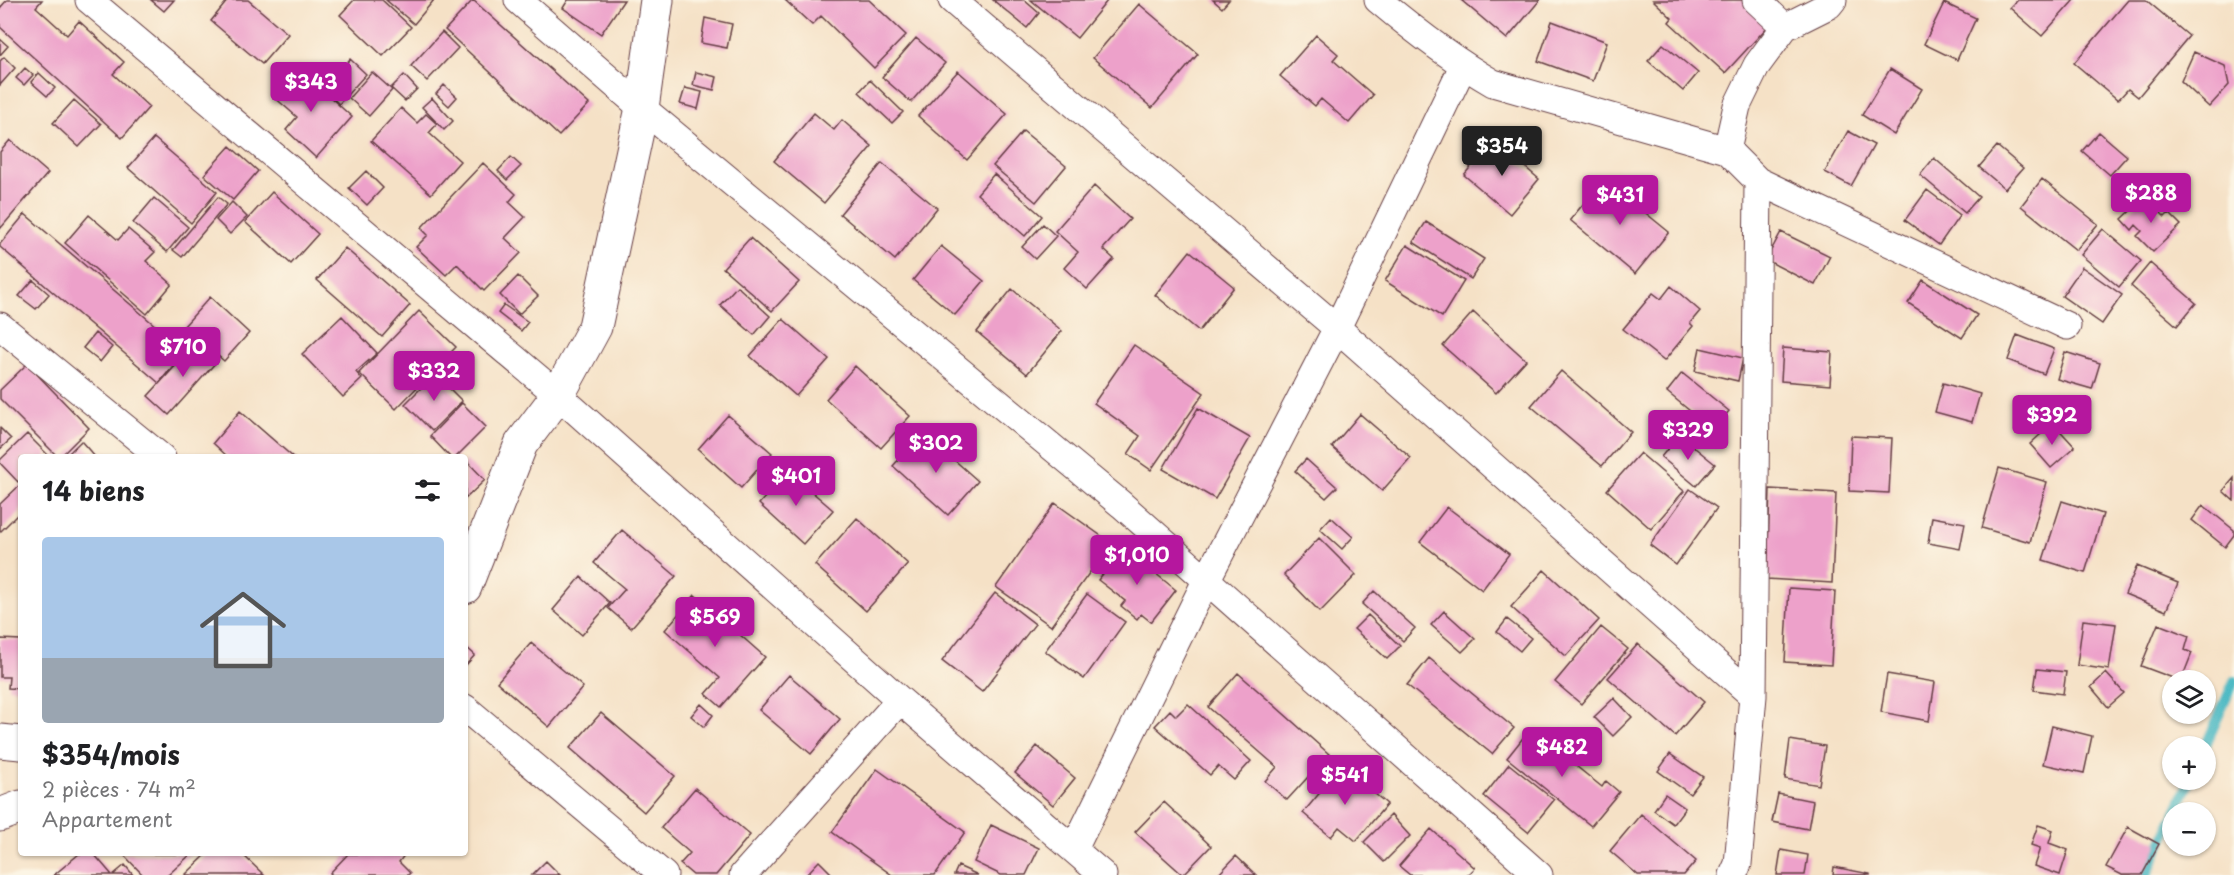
<!DOCTYPE html>
<html lang="fr">
<head>
<meta charset="utf-8">
<style>
  body { margin:0; font-family:"Playpen Sans",sans-serif; background:#f2f2f2; color:#202124; height:100vh; display:flex; flex-direction:column; font-size:22px; white-space:nowrap }
  * { box-sizing:border-box; margin:0 }
  p { font-size:20px; color:#757577 }
  .icon { flex:none; width:33px; height:33px; fill:none; stroke:currentColor; stroke-width:2; stroke-linecap:round; stroke-linejoin:round }
  .map { position:relative; flex:1; overflow:hidden }
  .details { position:absolute; left:18px; top:454px; width:450px; height:402px; display:flex; flex-direction:column; background:#fff; border-radius:6px; box-shadow:0 2px 4px #0004 }
  .details>* { flex:none }
  .buttons { position:absolute; left:2162px; top:670px; display:grid; gap:12px }
  .buttons a { display:grid; place-items:center; width:54px; height:54px; border-radius:50%; background:#fff; box-shadow:0 2px 4px #0004; font-size:30px }
  .price { position:absolute; translate:-50% -51px; padding:0 14px; border-radius:6px; background:#b5179e; color:#fff; font-size:20px; line-height:39px; filter:drop-shadow(0 2px 3px #0008) }
  .price::after { content:''; position:absolute; left:50%; top:36px; width:18px; height:14px; margin-left:-9px; background:inherit; clip-path:polygon(0 0,100% 0,50% 100%) }
  .price.current { background:#222; color:#fff }
  ul { padding:0; list-style:none }
  li { display:grid; align-content:center; gap:12px; height:318px; padding:0 24px }
  li span { display:grid; place-items:center; height:186px; border-radius:6px; color:#555 }
  li>.icon { margin-inline-start:auto }
  span .icon { width:108px; height:108px; fill:#fffc; stroke-width:1 }
  li b { font-size:26px }
  h2 { display:flex; justify-content:space-between; align-items:center; height:72px; padding:0 24px; font-size:26px }
  .map>svg:first-child { display:block }
  .lines { fill:none; stroke-linecap:round; stroke-linejoin:round }
  .stream { stroke:#4ab8c3; stroke-width:10 }
  .building { fill:#eda1ca }
  .street-casing { stroke:#643c42; stroke-width:29 }
  .secondary-casing { stroke:#643c42; stroke-width:35 }
  .street { stroke:#fff; stroke-width:27 }
  .secondary { stroke:#fff; stroke-width:33 }
</style>
</head>
<body>
<div class="map">
<svg width="2234" height="875" viewBox="0 0 2234 875">
  <rect width="100%" height="100%" fill="#fcf5e5"/>
  <filter id="ink" filterUnits="userSpaceOnUse"><feTurbulence type="fractalNoise" baseFrequency=".0167" numOctaves="2"/><feDisplacementMap in="SourceGraphic" scale="12" xChannelSelector="R" yChannelSelector="G"/><feConvolveMatrix kernelMatrix="1 2 1 2 8 2 1 2 1" color-interpolation-filters="sRGB"/></filter>
  <filter id="wash" filterUnits="userSpaceOnUse"><feTurbulence type="fractalNoise" baseFrequency=".008" numOctaves="4" result="noise"/><feDisplacementMap in="SourceGraphic" scale="24" xChannelSelector="R" yChannelSelector="G"/><feGaussianBlur stdDeviation="1.35" result="paint"/><feColorMatrix in="noise" values="0 0 0 0 0 0 0 0 0 0 0 0 0 0 0 0 0 1.4 0 .05"/><feComposite in="paint" operator="in"/></filter>
  <g filter="url(#wash)">
    <rect width="100%" height="100%" fill="#f5e1c6"/>
    <g class="lines">
      <path class="stream" d="M 2205,747 L 2234,681
        M 2175,813 L 2190,780
        M 2147,875 L 2172,820"/>
    </g>
    <g id="blocks">
      <path class="building" d="M 7,0 L 42,0 L 36,7 L 67,35 L 79,21 L 124,62 L 113,74 L 149,107 L 122,138 L 0,27 L 0,8 Z
        M 151,0 L 174,0 L 164,11 Z
        M 228,0 L 248,0 L 288,34 L 262,64 L 211,21 Z
        M 354,0 L 382,0 L 411,27 L 383,56 L 340,15 Z
        M 386,0 L 434,0 L 414,24 Z
        M 473,0 L 589,104 L 559,136 L 445,30 Z
        M 568,0 L 624,0 L 601,34 L 563,8 Z
        M 785,0 L 869,0 L 906,35 L 874,68 L 821,16 L 812,25 Z
        M 993,0 L 1024,0 L 1039,13 L 1027,28 Z
        M 1031,0 L 1106,0 L 1107,1 L 1077,38 Z
        M 1213,0 L 1229,0 L 1222,8 Z
        M 1461,0 L 1540,0 L 1507,39 Z
        M 1653,0 L 1746,0 L 1771,23 L 1725,73 L 1669,22 L 1672,18 Z
        M 2018,0 L 2074,0 L 2042,36 L 2010,8 Z
        M 2128,0 L 2146,0 L 2189,36 L 2138,97 L 2128,89 L 2118,100 L 2074,63 Z
        M 1944,3 L 1976,18 L 1957,60 L 1924,44 Z
        M 1139,4 L 1198,54 L 1152,108 L 1093,58 Z
        M 705,18 L 732,24 L 727,48 L 701,43 Z
        M 1552,21 L 1607,42 L 1593,81 L 1538,61 Z
        M 442,32 L 458,48 L 427,81 L 411,66 Z
        M 1316,35 L 1338,54 L 1333,60 L 1373,95 L 1349,123 L 1321,99 L 1315,106 L 1280,76 Z
        M 916,38 L 945,63 L 911,102 L 882,77 Z
        M 0,39 L 8,46 L 0,55 Z
        M 1663,44 L 1698,73 L 1683,91 L 1648,61 Z
        M 2194,52 L 2225,66 L 2229,85 L 2209,107 L 2181,81 Z
        M 4,57 L 15,68 L 0,85 L 0,61 Z
        M 350,59 L 366,74 L 339,104 L 323,89 Z
        M 25,68 L 33,75 L 24,85 L 16,78 Z
        M 298,68 L 352,117 L 316,158 L 286,130 L 297,117 L 273,96 Z
        M 1890,69 L 1922,89 L 1894,135 L 1862,115 Z
        M 958,71 L 1007,114 L 967,160 L 918,116 Z
        M 372,72 L 392,90 L 369,116 L 349,98 Z
        M 696,72 L 717,77 L 714,90 L 693,85 Z
        M 39,73 L 55,88 L 47,96 L 31,82 Z
        M 404,75 L 417,89 L 405,101 L 391,88 Z
        M 870,80 L 903,112 L 892,123 L 859,92 Z
        M 444,85 L 457,97 L 449,106 L 436,94 Z
        M 685,88 L 702,92 L 698,109 L 680,104 Z
        M 432,98 L 453,121 L 444,130 L 422,107 Z
        M 74,100 L 101,124 L 79,147 L 53,123 Z
        M 401,108 L 417,123 L 426,114 L 437,124 L 429,133 L 460,161 L 431,194 L 371,141 Z
        M 814,113 L 834,130 L 842,120 L 872,146 L 824,203 L 774,161 Z
        M 1023,131 L 1066,166 L 1036,202 L 993,166 Z
        M 1848,131 L 1874,145 L 1851,186 L 1825,172 Z
        M 2099,132 L 2127,156 L 2110,175 L 2082,151 Z
        M 154,138 L 217,192 L 191,223 L 128,168 Z
        M 10,140 L 48,173 L 0,229 L 0,152 Z
        M 1493,140 L 1539,179 L 1510,214 L 1464,175 Z
        M 230,146 L 258,171 L 233,200 L 204,175 Z
        M 1997,146 L 2023,168 L 2005,189 L 1979,167 Z
        M 511,157 L 521,166 L 507,180 L 498,171 Z
        M 1934,158 L 1979,197 L 1965,213 L 1920,175 Z
        M 483,163 L 516,194 L 509,202 L 525,217 L 505,238 L 521,253 L 484,291 L 457,264 L 446,275 L 416,247 L 428,235 L 421,228 Z
        M 882,163 L 937,208 L 895,260 L 840,214 Z
        M 366,171 L 383,188 L 367,205 L 349,188 Z
        M 994,174 L 1042,216 L 1025,236 L 977,194 Z
        M 1604,179 L 1669,232 L 1635,274 L 1570,220 Z
        M 2042,179 L 2098,224 L 2076,250 L 2021,206 Z
        M 1094,186 L 1130,219 L 1103,249 L 1114,259 L 1087,289 L 1064,268 L 1078,252 L 1055,231 Z
        M 1927,190 L 1960,215 L 1939,245 L 1905,220 Z
        M 272,192 L 318,234 L 291,264 L 245,222 Z
        M 218,197 L 227,204 L 182,257 L 173,250 Z
        M 2145,197 L 2165,217 L 2169,213 L 2181,225 L 2153,252 L 2137,236 L 2142,231 L 2136,225 L 2132,230 L 2122,219 Z
        M 154,198 L 188,227 L 167,252 L 133,223 Z
        M 232,202 L 247,217 L 230,234 L 216,220 Z
        M 25,214 L 185,351 L 159,383 L 0,247 L 0,244 Z
        M 89,215 L 118,240 L 128,229 L 155,252 L 146,261 L 172,284 L 147,314 L 65,243 Z
        M 1426,222 L 1484,259 L 1471,279 L 1413,242 Z
        M 1043,224 L 1056,236 L 1035,259 L 1022,247 Z
        M 2103,229 L 2141,261 L 2119,287 L 2081,255 Z
        M 1781,232 L 1830,256 L 1815,285 L 1766,260 Z
        M 750,238 L 799,282 L 772,311 L 723,268 Z
        M 1407,245 L 1464,281 L 1442,317 L 1385,281 Z
        M 941,246 L 984,281 L 955,315 L 913,280 Z
        M 345,248 L 410,305 L 382,337 L 317,280 Z
        M 1190,251 L 1234,287 L 1199,331 L 1155,295 Z
        M 2150,263 L 2196,303 L 2177,326 L 2131,286 Z
        M 2082,267 L 2122,295 L 2102,324 L 2062,296 Z
        M 518,276 L 538,296 L 519,314 L 500,295 Z
        M 33,280 L 49,294 L 36,309 L 19,296 Z
        M 1923,280 L 1977,315 L 1962,338 L 1908,303 Z
        M 737,286 L 770,316 L 754,335 L 720,305 Z
        M 1671,286 L 1700,311 L 1690,323 L 1693,326 L 1664,361 L 1623,329 L 1653,293 L 1661,299 Z
        M 1012,289 L 1062,331 L 1027,374 L 977,332 Z
        M 210,297 L 249,333 L 224,361 L 184,326 Z
        M 504,305 L 528,322 L 521,331 L 498,313 Z
        M 419,311 L 456,347 L 396,409 L 359,373 Z
        M 1473,312 L 1526,360 L 1496,393 L 1443,346 Z
        M 342,316 L 377,353 L 356,372 L 362,379 L 343,397 L 302,354 Z
        M 783,319 L 829,359 L 796,396 L 750,356 Z
        M 95,333 L 112,347 L 100,362 L 83,348 Z
        M 2017,335 L 2054,349 L 2044,374 L 2008,360 Z
        M 198,341 L 218,360 L 169,415 L 148,396 Z
        M 1134,345 L 1204,393 L 1151,470 L 1128,454 L 1140,436 L 1094,403 Z
        M 1700,348 L 1743,358 L 1738,381 L 1695,371 Z
        M 1783,348 L 1832,352 L 1830,385 L 1781,381 Z
        M 2065,352 L 2100,363 L 2092,389 L 2057,379 Z
        M 27,364 L 89,428 L 59,458 L 0,399 L 0,390 Z
        M 855,366 L 910,416 L 881,448 L 826,399 Z
        M 1561,371 L 1631,432 L 1602,466 L 1531,406 Z
        M 1682,373 L 1729,411 L 1713,430 L 1667,392 Z
        M 435,374 L 462,401 L 432,431 L 405,404 Z
        M 1943,383 L 1980,394 L 1972,422 L 1935,412 Z
        M 462,403 L 486,427 L 455,458 L 451,458 L 430,436 Z
        M 1198,408 L 1250,438 L 1215,499 L 1163,469 Z
        M 240,411 L 294,458 L 229,458 L 213,443 Z
        M 1360,414 L 1411,458 L 1382,491 L 1332,447 Z
        M 728,415 L 772,453 L 741,488 L 698,449 Z
        M 2053,423 L 2075,447 L 2051,468 L 2030,444 Z
        M 0,428 L 11,439 L 0,449 Z
        M 923,432 L 978,481 L 948,515 L 893,466 Z
        M 27,434 L 47,454 L 44,458 L 21,458 L 21,479 L 18,482 L 0,463 L 0,460 Z
        M 1679,435 L 1715,464 L 1696,486 L 1661,457 Z
        M 1851,436 L 1892,438 L 1889,493 L 1849,491 Z
        M 81,441 L 96,458 L 64,458 Z
        M 1640,453 L 1684,491 L 1651,529 L 1607,490 Z
        M 465,459 L 485,480 L 465,499 Z
        M 1306,459 L 1337,487 L 1326,498 L 1295,471 Z
        M 1999,468 L 2047,482 L 2030,542 L 1982,528 Z
        M 788,471 L 833,510 L 803,544 L 759,504 Z
        M 2234,478 L 2234,501 L 2223,491 Z
        M 21,484 L 21,511 L 0,532 L 0,504 Z
        M 1690,489 L 1717,508 L 1676,565 L 1650,545 Z
        M 1770,489 L 1836,493 L 1832,583 L 1767,579 Z
        M 2062,501 L 2103,514 L 2085,573 L 2043,560 Z
        M 1055,503 L 1111,543 L 1051,626 L 996,587 Z
        M 2203,505 L 2234,530 L 2234,535 L 2225,547 L 2192,520 Z
        M 1447,507 L 1509,554 L 1482,590 L 1420,542 Z
        M 1331,517 L 1353,537 L 1342,549 L 1320,529 Z
        M 1932,517 L 1965,523 L 1960,549 L 1928,543 Z
        M 857,518 L 908,564 L 866,611 L 815,565 Z
        M 622,530 L 676,576 L 631,628 L 608,608 L 625,589 L 594,563 Z
        M 1319,538 L 1356,575 L 1320,612 L 1284,575 Z
        M 1124,548 L 1176,590 L 1151,622 L 1141,614 L 1137,619 L 1121,606 L 1125,601 L 1098,580 Z
        M 2137,566 L 2178,583 L 2166,611 L 2125,594 Z
        M 1544,570 L 1599,620 L 1566,656 L 1511,607 Z
        M 581,577 L 610,603 L 582,635 L 553,610 Z
        M 1789,588 L 1835,591 L 1831,665 L 1785,662 Z
        M 1374,591 L 1415,628 L 1403,641 L 1362,604 Z
        M 995,593 L 1035,624 L 982,692 L 942,661 Z
        M 1087,594 L 1125,622 L 1084,679 L 1045,651 Z
        M 695,595 L 765,657 L 721,707 L 706,694 L 720,678 L 665,630 Z
        M 1444,611 L 1475,639 L 1462,652 L 1431,625 Z
        M 1368,615 L 1400,646 L 1387,659 L 1354,629 Z
        M 1507,619 L 1531,638 L 1520,651 L 1497,632 Z
        M 2083,620 L 2116,624 L 2109,670 L 2077,665 Z
        M 2158,624 L 2189,636 L 2185,650 L 2192,653 L 2181,681 L 2141,666 Z
        M 1601,627 L 1628,649 L 1581,704 L 1555,682 Z
        M 0,639 L 21,640 L 21,689 L 8,688 L 9,677 L 0,677 Z
        M 531,643 L 583,687 L 549,727 L 497,682 Z
        M 1638,644 L 1704,702 L 1675,736 L 1608,678 Z
        M 465,646 L 475,655 L 465,666 Z
        M 1429,658 L 1514,728 L 1492,754 L 1407,685 Z
        M 2037,669 L 2066,672 L 2063,694 L 2034,690 Z
        M 1238,673 L 1329,754 L 1287,800 L 1265,781 L 1277,767 L 1208,707 Z
        M 2106,673 L 2124,693 L 2108,707 L 2091,687 Z
        M 1887,674 L 1935,682 L 1929,721 L 1881,712 Z
        M 789,675 L 840,719 L 811,754 L 759,710 Z
        M 1614,698 L 1632,717 L 1613,736 L 1594,717 Z
        M 701,704 L 713,715 L 704,727 L 691,716 Z
        M 1188,704 L 1251,761 L 1234,780 L 1218,766 L 1210,775 L 1155,726 L 1170,710 L 1176,716 Z
        M 601,713 L 675,776 L 644,812 L 570,748 Z
        M 2052,726 L 2092,736 L 2084,773 L 2043,764 Z
        M 1530,729 L 1602,787 L 1606,781 L 1619,792 L 1591,826 L 1507,758 Z
        M 1790,740 L 1825,746 L 1819,785 L 1785,779 Z
        M 1037,746 L 1075,778 L 1053,805 L 1015,773 Z
        M 1670,754 L 1703,777 L 1690,794 L 1658,771 Z
        M 1509,764 L 1554,800 L 1528,832 L 1484,796 Z
        M 1342,766 L 1387,804 L 1356,841 L 1339,827 L 1331,837 L 1303,813 Z
        M 877,769 L 965,832 L 935,875 L 892,875 L 832,832 Z
        M 695,788 L 750,835 L 716,875 L 693,875 L 680,864 L 690,853 L 661,828 Z
        M 1665,794 L 1685,808 L 1673,824 L 1654,810 Z
        M 1778,794 L 1813,801 L 1808,829 L 1772,822 Z
        M 1164,802 L 1211,846 L 1183,875 L 1135,832 Z
        M 1641,814 L 1696,861 L 1684,875 L 1638,875 L 1610,851 Z
        M 1391,815 L 1410,836 L 1384,862 L 1364,842 Z
        M 991,825 L 1039,848 L 1026,875 L 1001,875 L 974,862 Z
        M 2038,825 L 2053,830 L 2049,843 L 2068,850 L 2060,875 L 2034,866 L 2040,848 L 2031,845 Z
        M 2128,827 L 2159,844 L 2142,875 L 2122,875 L 2106,867 Z
        M 1431,829 L 1475,868 L 1468,875 L 1410,875 L 1399,866 Z
        M 1781,850 L 1808,855 L 1805,875 L 1777,875 Z
        M 79,854 L 94,854 L 112,875 L 54,875 Z
        M 125,854 L 191,854 L 168,875 L 143,875 L 124,855 Z
        M 207,854 L 242,854 L 264,875 L 185,875 Z
        M 348,854 L 405,854 L 399,862 L 410,873 L 408,875 L 332,875 L 330,873 Z
        M 1236,856 L 1256,875 L 1218,875 Z
        M 546,861 L 560,875 L 532,875 Z
        M 819,861 L 833,875 L 806,875 Z
        M 125,865 L 133,875 L 113,875 Z
        M 958,866 L 978,875 L 954,875 Z
        M 1834,867 L 1870,874 L 1870,875 L 1833,875 Z"/>
    </g>
  </g>
  <g filter="url(#ink)">
    <use href="#blocks" fill-opacity="0" stroke="#643c42" stroke-width="1.5"/>
    <g class="lines">
      <defs>
        <path id="street" d="M 89,0 L 558,395 L 900,700 L 1103,875
          M 518,0 L 642,108 L 1122,505 L 1539,875
          M 952,0 L 1337,328 L 1753,696
          M 1378,0 C 1415,31 1451,59 1493,83 L 1727,150
          M 1756,0 L 1785,27
          M 1758,181 L 2067,326
          M 0,326 L 162,458
          M 465,708 L 664,875
          M 1074,849 L 1207,579 L 1337,328 L 1463,66
          M 743,875 L 900,700
          M 1733,875 L 1738,864 L 1753,696 L 1758,181 L 1727,150 L 1737,106 L 1757,65 L 1785,27 L 1829,5 L 1833,0"/>
        <path id="secondary" d="M 465,587 L 521,444 L 558,395 L 595,327 L 642,108 L 657,0
          M 0,741 L 21,743
          M 0,815 L 21,807"/>
      </defs>
      <use href="#street" class="street-casing"/>
      <use href="#secondary" class="secondary-casing"/>
      <use href="#street" class="street"/>
      <use href="#secondary" class="secondary"/>
    </g>
  </g>
</svg>
<div class="buttons">
<a><svg class="icon" aria-label="layers" viewBox="0 0 24 24"><path d="M12 4l9 5-9 5-9-5zM3 14l9 5 9-5"/></svg></a>
<a>+</a>
<a>−</a>
</div>
<b class="price" style="left:311px;top:113px">$343</b>
<b class="price current" style="left:1502px;top:177px">$354</b>
<b class="price" style="left:2151px;top:224px">$288</b>
<b class="price" style="left:1620px;top:226px">$431</b>
<b class="price" style="left:183px;top:378px">$710</b>
<b class="price" style="left:434px;top:402px">$332</b>
<b class="price" style="left:2052px;top:446px">$392</b>
<b class="price" style="left:1688px;top:461px">$329</b>
<b class="price" style="left:936px;top:474px">$302</b>
<b class="price" style="left:796px;top:507px">$401</b>
<b class="price" style="left:1137px;top:586px">$1,010</b>
<b class="price" style="left:715px;top:648px">$569</b>
<b class="price" style="left:1562px;top:778px">$482</b>
<b class="price" style="left:1345px;top:806px">$541</b>
<section class="details">
<h2>14 biens<svg class="icon" aria-label="filters" viewBox="0 0 24 24"><path d="M4 7h16M4 17h16"/><circle cx="9" cy="7" r="2"/><circle cx="15" cy="17" r="2"/></svg></h2>
<ul>
<li><span style="background:linear-gradient(#a9c7e8 65%,#9aa5b1 0)"><svg class="icon" aria-label="home" viewBox="0 0 24 24"><path d="M3 11l9-7 9 7M6 9v11h12V9"/></svg></span><div><b>$354/mois</b><p>2 pièces · 74 m²</p><p>Appartement</p></div></li>
</ul>
</section>
</div>
</body>
</html>
